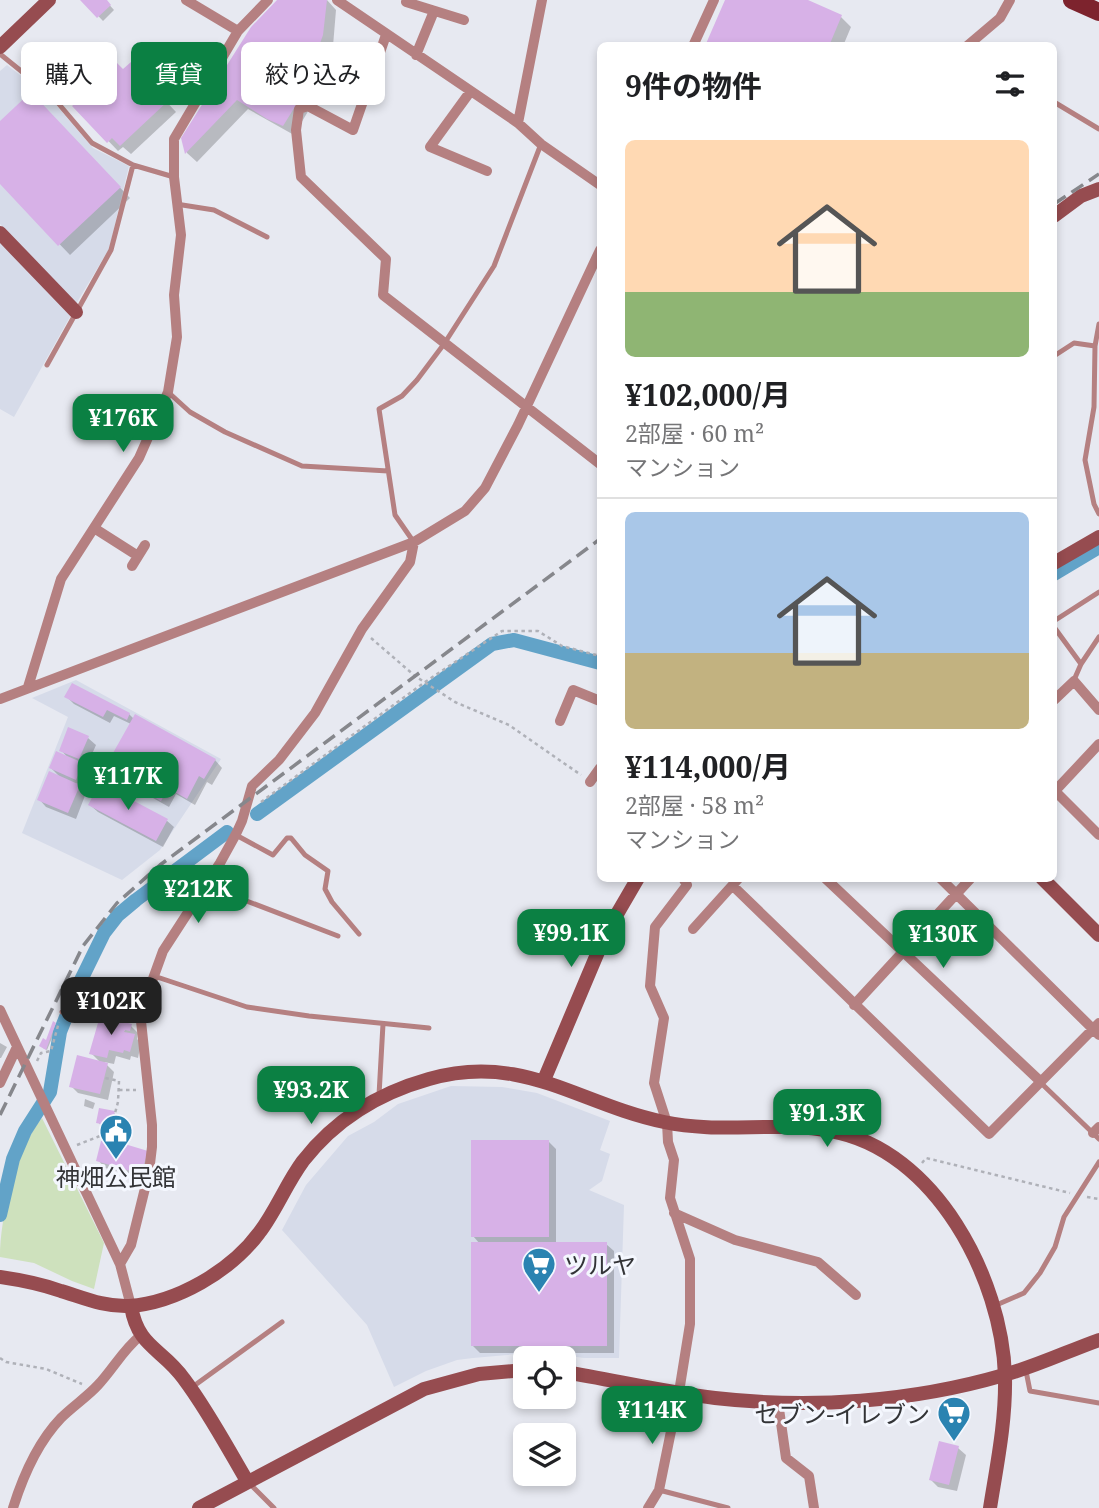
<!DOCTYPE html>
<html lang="ja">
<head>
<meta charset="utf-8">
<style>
  body { margin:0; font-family:"Noto Serif","Noto Sans JP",serif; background:#f2f2f2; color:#202124; height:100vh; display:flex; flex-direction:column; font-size:26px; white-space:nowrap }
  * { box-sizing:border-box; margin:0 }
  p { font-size:23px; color:#757577 }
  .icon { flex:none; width:38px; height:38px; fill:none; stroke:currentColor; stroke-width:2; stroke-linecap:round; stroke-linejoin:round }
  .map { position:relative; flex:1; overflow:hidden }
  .details { position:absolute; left:597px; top:42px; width:460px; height:840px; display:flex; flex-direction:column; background:#fff; border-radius:10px; box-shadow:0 4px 10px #0003 }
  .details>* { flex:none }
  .top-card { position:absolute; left:21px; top:42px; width:471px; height:63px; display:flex; gap:14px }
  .buttons { position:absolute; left:513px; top:1346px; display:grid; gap:14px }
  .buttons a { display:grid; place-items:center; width:63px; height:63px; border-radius:10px; background:#fff; box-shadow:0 4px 10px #0003; font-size:35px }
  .price { position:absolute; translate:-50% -60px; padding:0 16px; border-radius:14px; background:#0b8043; color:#fff; font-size:23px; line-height:46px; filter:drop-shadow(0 2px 4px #0008) }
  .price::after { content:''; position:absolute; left:50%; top:42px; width:21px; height:16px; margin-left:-10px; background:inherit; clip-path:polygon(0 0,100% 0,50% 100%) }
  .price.current { background:#222; color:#fff }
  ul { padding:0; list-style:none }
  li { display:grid; align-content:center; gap:14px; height:371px; padding:0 28px }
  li+li { border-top:2px solid #e0e0e0 }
  li span { display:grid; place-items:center; height:217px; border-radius:10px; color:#555 }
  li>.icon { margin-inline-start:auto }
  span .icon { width:126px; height:126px; fill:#fffc; stroke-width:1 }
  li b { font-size:30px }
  h2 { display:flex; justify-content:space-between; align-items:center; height:84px; padding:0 28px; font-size:30px }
  .tag { padding:0 24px; border-radius:10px; background:#fff; box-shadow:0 4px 10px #0003; font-size:24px; line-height:63px }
  .tag.current { background:#0b8043; color:#fff }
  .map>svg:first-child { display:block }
  .built { fill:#d6dbe9 }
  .green { fill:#cee1bd }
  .shadow { fill:#0003 }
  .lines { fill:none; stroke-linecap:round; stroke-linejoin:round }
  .canal { stroke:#62a3c8; stroke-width:14 }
  .building { fill:#d7b1e7 }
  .path { stroke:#afb1b8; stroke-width:2.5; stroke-dasharray:3.5 3.5; stroke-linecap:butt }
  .lane { stroke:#b58081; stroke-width:5 }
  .street { stroke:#b58081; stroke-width:10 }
  .secondary { stroke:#964c50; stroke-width:14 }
  .primary { stroke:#7d232d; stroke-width:18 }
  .rail { stroke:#86878c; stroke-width:3.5; stroke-dasharray:14 7; stroke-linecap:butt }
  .labels { text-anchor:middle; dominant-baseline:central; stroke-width:6; stroke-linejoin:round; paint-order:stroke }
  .poi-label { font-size:24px; fill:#333437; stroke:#f4f7fe }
</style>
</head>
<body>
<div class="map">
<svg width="1099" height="1508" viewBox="0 0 1099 1508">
  <rect width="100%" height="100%" fill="#e7e9f1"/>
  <path class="built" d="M 7,65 L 50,98 L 93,148 L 129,166 L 109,249 L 76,304 L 0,224 L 0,71 Z
    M 0,242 L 71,315 L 14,417 L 0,409 Z
    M 76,680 L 221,759 L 160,850 L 122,880 L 22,833 L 68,717 L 32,698 Z
    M 451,1086 L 502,1087 L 537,1093 L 610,1121 L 600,1150 L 610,1154 L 602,1181 L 589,1190 L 624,1205 L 619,1358 L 584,1358 L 539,1352 L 473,1358 L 457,1360 L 426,1371 L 394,1387 L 367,1325 L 282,1230 L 306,1185 L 348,1136 L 374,1122 L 398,1104 Z"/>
  <path class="green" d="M 42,1118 L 104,1243 L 94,1289 L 72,1281 L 34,1263 L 0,1257 C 0,1217 16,1149 42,1118 Z"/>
  <path class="shadow" d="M 83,0 L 105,0 L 114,10 L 103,21 Z
    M 280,0 L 327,0 L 336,10 L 333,46 L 310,108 L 294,135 L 248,109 L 197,162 L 187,153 L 183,138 Z
    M 727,0 L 804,0 L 841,17 L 851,27 L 843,46 L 707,46 Z
    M 131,64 L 176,112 L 131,154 L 123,147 L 118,151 L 75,106 Z
    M 31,95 L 130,198 L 70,255 L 0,182 L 0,124 Z
    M 67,697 L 129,714 L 134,719 L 215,760 L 222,768 L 212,785 L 207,782 L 195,805 L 176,794 L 169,807 L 114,776 L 106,769 L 131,724 L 114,716 L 110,723 L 74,704 Z
    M 88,738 L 96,745 L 86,768 L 89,772 L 83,786 L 76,783 L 86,793 L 76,819 L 46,807 L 39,799 L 62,779 L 51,768 L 69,759 L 61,750 Z
    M 90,805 L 166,820 L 174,827 L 163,847 L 98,812 Z
    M 55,1024 L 57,1026 L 47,1050 L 43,1048 Z
    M 131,1026 L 138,1033 L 137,1039 L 141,1043 L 138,1058 L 131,1056 L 130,1060 L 116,1056 L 114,1064 L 104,1062 L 114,1072 L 108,1100 L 78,1093 L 71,1086 L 101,1063 L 91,1053 Z
    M 0,1043 L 7,1047 L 1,1058 L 0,1058 Z
    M 85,1099 L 95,1103 L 93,1109 L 84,1106 Z
    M 114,1113 L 118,1118 L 116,1130 L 102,1127 L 98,1122 Z
    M 549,1142 L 556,1149 L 556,1244 L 606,1244 L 614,1251 L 614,1353 L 480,1353 L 472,1345 L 480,1244 L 473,1236 Z
    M 147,1152 L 149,1180 L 105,1168 L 98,1160 Z
    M 958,1448 L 966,1455 L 957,1491 L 938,1487 L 931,1480 Z"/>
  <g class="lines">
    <path class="canal" d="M 1054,574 L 1099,547
      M 257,814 L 492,644 L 514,640 L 600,663
      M 0,1215 L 13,1159 L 25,1131 L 50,1092 L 60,1032 L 80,982 L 104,933 L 118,915 L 136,900 L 227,832"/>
  </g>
  <path class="building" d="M 80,0 L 107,0 L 111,5 L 97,18 Z
    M 277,0 L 327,0 L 323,35 L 301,97 L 283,126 L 267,119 L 237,100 L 185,154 L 181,138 L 251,27 Z
    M 725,0 L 808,0 L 842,15 L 829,46 L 705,46 Z
    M 131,62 L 168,101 L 120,146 L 112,138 L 107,143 L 72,106 L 82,97 L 79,94 L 110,64 L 113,67 L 117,63 L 123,69 Z
    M 31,92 L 121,187 L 58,246 L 0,184 L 0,121 Z
    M 72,683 L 130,713 L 127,720 L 107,710 L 103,717 L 64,697 Z
    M 135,714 L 216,759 L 204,779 L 199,776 L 187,799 L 168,788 L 161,801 L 104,769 Z
    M 68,727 L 89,736 L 79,759 L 59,751 Z
    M 56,751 L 83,763 L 76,780 L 49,768 Z
    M 49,771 L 80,785 L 68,813 L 37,800 Z
    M 100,783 L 168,819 L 156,841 L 88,805 Z
    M 100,1016 L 132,1024 L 130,1031 L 125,1030 L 124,1032 L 135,1034 L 130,1052 L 124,1050 L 123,1053 L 109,1050 L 107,1058 L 89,1054 Z
    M 53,1021 L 56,1023 L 46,1050 L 39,1046 L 43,1038 L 46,1040 Z
    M 77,1055 L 108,1063 L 100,1094 L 69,1087 Z
    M 99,1108 L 115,1111 L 111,1126 L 96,1123 Z
    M 108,1139 L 148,1151 L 141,1174 L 96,1161 L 101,1141 Z
    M 471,1140 L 549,1140 L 549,1237 L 471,1237 Z
    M 471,1242 L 607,1242 L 607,1346 L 471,1346 Z
    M 939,1441 L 959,1446 L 949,1485 L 929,1480 Z"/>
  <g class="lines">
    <path class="path" d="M 371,638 L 415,676 L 455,702 L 509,725 L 581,775
      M 261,802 L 425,682 L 502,631 L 538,631 L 562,646 L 600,656
      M 37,1061 L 41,1053 L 51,1051 L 59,1022
      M 119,1090 L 136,1090
      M 77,1145 L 110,1132 L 118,1102 L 119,1081 L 105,1078
      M 922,1163 L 926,1158 L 1070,1193
      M 1087,1197 L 1099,1199
      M 0,1358 L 6,1362 L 46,1369 L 82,1384"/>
    <path class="lane" d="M 0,54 L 52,96 L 92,143 L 133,165 L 174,177
      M 1054,102 L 1099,129
      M 176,204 L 214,210 L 267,237
      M 1095,346 L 1094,407 L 1085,460 L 1094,504 L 1099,514
      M 1054,356 L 1074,343 L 1095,346 L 1099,324
      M 47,365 L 111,250 L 133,165
      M 168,392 L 190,412 L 225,432 L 302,466 L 388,471
      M 413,541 L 395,515 L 379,409 L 402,396 L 417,380 L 444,344 L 494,266 L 541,144
      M 1054,621 L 1099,592
      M 1054,627 L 1081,664 L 1074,680
      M 1081,664 L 1099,637
      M 236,835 L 273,855 L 287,838 L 291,838 L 305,855 L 328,871 L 325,889 L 332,902 L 359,934
      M 205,885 L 338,936
      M 154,976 L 247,1007 L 309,1016 L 429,1028
      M 62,1012 L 120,987 L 151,984
      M 1041,1083 L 1099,1139
      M 379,1095 L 383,1024
      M 994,1306 L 1024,1293 L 1040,1273 L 1055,1247 L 1064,1217 L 1099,1162
      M 1026,1371 L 1030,1391 L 1099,1403
      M 191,1388 L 282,1322
      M 250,1484 L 274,1508
      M 659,1490 L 728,1508"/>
    <path class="street" d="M 186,0 L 238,31
      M 337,0 L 518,123 L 541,144 L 600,185
      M 406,2 L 464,20
      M 386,35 L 353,130 L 308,106 L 299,109 L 296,130 L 301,177 L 386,259 L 383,295 L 600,464
      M 693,46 L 714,0
      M 967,46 L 1000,18 L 1010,0
      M 416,55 L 434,11
      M 470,92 L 430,147 L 487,171
      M 518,123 L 542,0
      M 94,528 L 138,556
      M 132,566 L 145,545
      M 28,687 L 61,579 L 139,458 L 168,392 L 177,337 L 174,295 L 181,235 L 174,177 L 174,139 L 238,31 L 268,0
      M 0,699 L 414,542 L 465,511 L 485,488 L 518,425 L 600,250
      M 1054,700 L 1074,681 L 1099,710
      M 560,721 L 573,690 L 600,701
      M 590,782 L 600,768
      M 1055,791 L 1099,835
      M 1054,792 L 1099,744
      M 825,878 L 1041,1082
      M 940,878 L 1099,1035
      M 733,886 L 989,1134 L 1099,1023
      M 693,929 L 739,878
      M 854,1005 L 971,878
      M 0,1010 L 120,1264 L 131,1306
      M 0,1083 L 17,1047
      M 1093,1133 L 1099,1127
      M 674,1213 L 735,1240 L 818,1262 L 856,1295
      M 120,1264 L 131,1245 L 149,1172 L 152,1147 L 152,1125 L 141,1021 L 146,998 L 163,951 L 220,863 L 236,834 L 242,821 L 252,786 L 279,760 L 315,713 L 362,629 L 410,562 L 414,542
      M 778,1402 L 786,1458 L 809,1476 L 814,1508
      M 13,1508 C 23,1476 38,1442 61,1418 C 73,1406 87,1397 98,1385 C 113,1369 123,1350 140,1336
      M 648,1508 L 659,1490 L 679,1392 L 690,1324 L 690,1259 L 670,1198 L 674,1160 L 668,1142 L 667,1123 L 654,1083 L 664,1018 L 650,986 L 655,927 L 687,885 L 683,878"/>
    <path class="secondary" d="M 0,47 L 49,0
      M 1054,216 L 1081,196 L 1099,189
      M 0,233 L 76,312
      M 1054,563 L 1099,537
      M 1042,878 L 1099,935
      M 544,1080 L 606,933 L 638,878
      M 0,1277 C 21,1280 41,1284 61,1291 C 84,1298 104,1307 129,1306 C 176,1303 231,1271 259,1233 C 276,1211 286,1184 303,1161 C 335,1120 379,1093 429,1079 C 522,1052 578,1104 664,1122 C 719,1134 776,1121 831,1131 C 936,1150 1002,1279 1005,1376 C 1006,1421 997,1464 990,1508
      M 131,1306 C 138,1348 162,1348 184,1379 C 208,1411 227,1447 247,1481
      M 564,1372 C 614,1380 664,1392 715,1398 C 811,1409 911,1402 1004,1375 C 1037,1366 1068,1351 1099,1340
      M 199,1508 L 424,1389 L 479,1374 L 525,1370"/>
    <path class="primary" d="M 1072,0 L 1099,12"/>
    <path class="rail" d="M 1054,204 L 1099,174
      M 0,1115 L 83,946 L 117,903 L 160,865 L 600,539"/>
  </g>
  <defs>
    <symbol id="civic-pin" viewBox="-11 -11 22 30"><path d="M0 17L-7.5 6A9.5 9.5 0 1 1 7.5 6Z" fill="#2a83b1" stroke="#f4f7fe"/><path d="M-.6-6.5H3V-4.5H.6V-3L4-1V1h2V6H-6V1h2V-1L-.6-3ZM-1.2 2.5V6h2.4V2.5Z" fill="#fff"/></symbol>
    <symbol id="supermarket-pin" viewBox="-11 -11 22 30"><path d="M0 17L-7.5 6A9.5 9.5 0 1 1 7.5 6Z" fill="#2a83b1" stroke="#f4f7fe"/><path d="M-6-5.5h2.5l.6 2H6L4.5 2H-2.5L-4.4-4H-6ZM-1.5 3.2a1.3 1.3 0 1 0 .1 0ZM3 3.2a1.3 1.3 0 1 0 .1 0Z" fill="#fff"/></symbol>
  </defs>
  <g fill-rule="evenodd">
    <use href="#civic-pin" x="97" y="1112" width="38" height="52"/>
    <use href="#supermarket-pin" x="520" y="1245" width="38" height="52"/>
    <use href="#supermarket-pin" x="935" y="1394" width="38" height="52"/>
  </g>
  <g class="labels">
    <g class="poi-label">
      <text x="116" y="1176">神畑公民館</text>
      <text x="564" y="1264" text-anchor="start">ツルヤ</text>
      <text x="930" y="1413" text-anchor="end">セブン-イレブン</text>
    </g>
  </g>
</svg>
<div class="buttons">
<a><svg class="icon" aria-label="locate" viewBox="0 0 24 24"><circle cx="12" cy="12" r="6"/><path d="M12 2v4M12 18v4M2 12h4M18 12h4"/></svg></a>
<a><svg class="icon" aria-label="layers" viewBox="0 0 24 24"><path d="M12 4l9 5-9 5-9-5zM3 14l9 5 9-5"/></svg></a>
</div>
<b class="price" style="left:123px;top:454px">¥176K</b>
<b class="price" style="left:128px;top:812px">¥117K</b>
<b class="price" style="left:198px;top:925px">¥212K</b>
<b class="price" style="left:571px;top:969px">¥99.1K</b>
<b class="price" style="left:943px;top:970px">¥130K</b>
<b class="price current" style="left:111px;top:1037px">¥102K</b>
<b class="price" style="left:311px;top:1126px">¥93.2K</b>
<b class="price" style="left:827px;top:1149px">¥91.3K</b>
<b class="price" style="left:652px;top:1446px">¥114K</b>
<div class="top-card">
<a class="tag">購入</a>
<a class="tag current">賃貸</a>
<a class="tag">絞り込み</a>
</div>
<section class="details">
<h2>9件の物件<svg class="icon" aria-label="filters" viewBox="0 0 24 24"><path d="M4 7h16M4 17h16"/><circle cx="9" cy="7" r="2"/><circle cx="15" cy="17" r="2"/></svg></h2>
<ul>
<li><span style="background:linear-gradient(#ffd9b3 70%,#8fb573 0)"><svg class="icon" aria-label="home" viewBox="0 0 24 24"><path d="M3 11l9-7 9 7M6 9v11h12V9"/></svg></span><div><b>¥102,000/月</b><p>2部屋 · 60 m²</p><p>マンション</p></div></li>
<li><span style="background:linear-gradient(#a9c7e8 65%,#c2b280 0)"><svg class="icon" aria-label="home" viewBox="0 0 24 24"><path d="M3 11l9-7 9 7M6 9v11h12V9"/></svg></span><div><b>¥114,000/月</b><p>2部屋 · 58 m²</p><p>マンション</p></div></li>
</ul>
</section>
</div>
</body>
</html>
